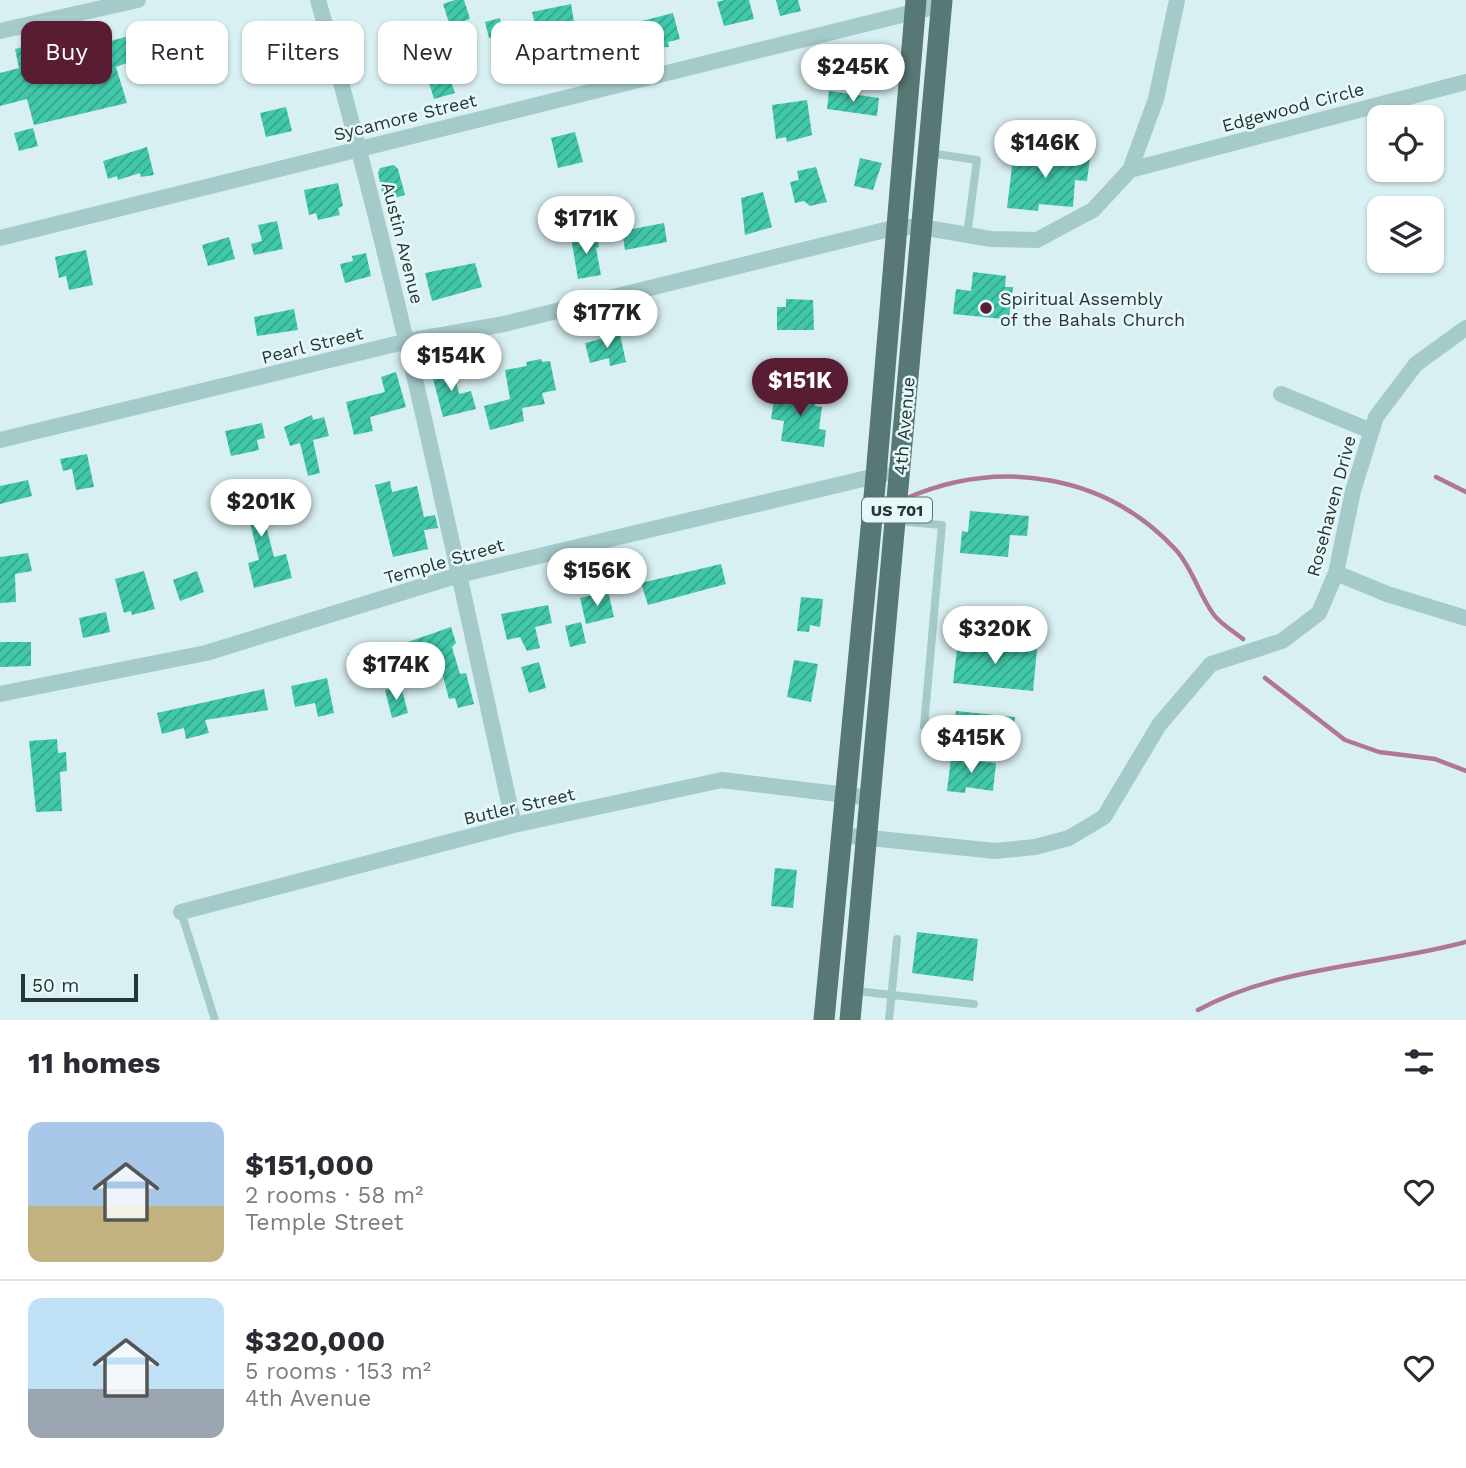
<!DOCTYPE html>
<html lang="en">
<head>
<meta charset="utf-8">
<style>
  body { margin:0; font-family:"Work Sans",sans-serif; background:#f7f7f7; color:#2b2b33; height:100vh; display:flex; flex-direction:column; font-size:26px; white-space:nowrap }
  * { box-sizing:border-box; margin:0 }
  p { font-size:23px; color:#7c7c81 }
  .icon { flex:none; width:38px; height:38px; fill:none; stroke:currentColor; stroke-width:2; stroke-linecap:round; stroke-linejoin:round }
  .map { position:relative; height:1020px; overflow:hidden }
  .sheet { display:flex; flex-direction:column; background:#fff; flex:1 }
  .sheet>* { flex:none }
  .banner { position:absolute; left:21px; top:21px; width:700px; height:63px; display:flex; gap:14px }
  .controls { position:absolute; left:1367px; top:105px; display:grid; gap:14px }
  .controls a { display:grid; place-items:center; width:77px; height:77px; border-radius:14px; background:#fff; box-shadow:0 2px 5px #0004; font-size:35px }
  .scale { position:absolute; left:21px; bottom:18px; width:117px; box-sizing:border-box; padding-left:7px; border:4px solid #273633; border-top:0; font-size:19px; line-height:24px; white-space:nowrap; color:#273633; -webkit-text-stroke:5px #e6f8f9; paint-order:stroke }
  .price { position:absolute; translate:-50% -60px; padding:0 16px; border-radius:24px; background:#fff; color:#222; font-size:23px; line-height:46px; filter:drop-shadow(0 2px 4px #0008) }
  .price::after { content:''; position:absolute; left:50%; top:42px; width:21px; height:16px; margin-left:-10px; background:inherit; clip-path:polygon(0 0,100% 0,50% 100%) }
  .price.active { background:#581c33; color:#fff }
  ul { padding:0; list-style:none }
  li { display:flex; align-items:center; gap:21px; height:175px; padding:0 28px }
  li+li { border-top:2px solid #e1e1e2 }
  li span { display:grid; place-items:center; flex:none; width:196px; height:140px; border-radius:14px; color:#555 }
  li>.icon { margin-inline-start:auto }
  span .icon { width:84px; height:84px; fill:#fffc; stroke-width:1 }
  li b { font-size:30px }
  h2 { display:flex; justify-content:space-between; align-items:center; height:84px; padding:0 28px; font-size:30px }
  .chip { padding:0 24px; border-radius:14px; background:#fff; box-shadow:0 2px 5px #0004; font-size:24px; line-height:63px }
  .chip.active { background:#581c33; color:#fff }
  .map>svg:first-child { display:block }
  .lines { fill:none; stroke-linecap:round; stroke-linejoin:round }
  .stream { stroke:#af788f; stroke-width:4.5 }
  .building { fill:url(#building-hatch) }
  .lane { stroke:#a5caca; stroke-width:8 }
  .street { stroke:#a5caca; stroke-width:16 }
  .primary { stroke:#577874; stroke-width:21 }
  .poi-dot { fill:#581c33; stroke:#e6f8f9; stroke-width:2.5 }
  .labels { text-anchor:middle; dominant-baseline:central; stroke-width:5; stroke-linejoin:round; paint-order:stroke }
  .shield { fill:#e6f8f9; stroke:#60706e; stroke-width:2 }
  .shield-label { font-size:16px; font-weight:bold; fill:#273633 }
  .street-label { font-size:18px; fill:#273633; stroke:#e6f8f9 }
  .poi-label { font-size:18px; fill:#273633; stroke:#e6f8f9; text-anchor:start }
</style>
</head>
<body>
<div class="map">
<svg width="1466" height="1020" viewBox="0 0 1466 1020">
  <defs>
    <pattern id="building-hatch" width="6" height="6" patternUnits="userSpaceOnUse" patternTransform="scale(1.75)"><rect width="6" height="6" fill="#41c8aa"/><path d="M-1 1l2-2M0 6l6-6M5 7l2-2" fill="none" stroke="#36a38b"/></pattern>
  </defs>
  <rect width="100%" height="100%" fill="#d9f0f2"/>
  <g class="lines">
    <path class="stream" d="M 1436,477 L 1466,492
      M 905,499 C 998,458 1105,473 1176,550 C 1193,569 1199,595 1214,615 C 1221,624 1234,632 1243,639
      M 1265,678 L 1345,740 L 1379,752 L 1435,759 L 1466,771
      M 1198,1010 C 1279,966 1378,966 1466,942"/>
  </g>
  <path class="building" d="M 455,0 L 464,0 L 470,19 L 450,26 L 443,4 Z
    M 725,0 L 749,0 L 754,19 L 724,26 L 717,2 Z
    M 776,0 L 798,0 L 801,11 L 780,16 Z
    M 571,4 L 576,33 L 540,45 L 532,12 Z
    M 673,13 L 680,39 L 668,42 L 669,47 L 650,48 L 642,21 Z
    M 500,18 L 504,34 L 489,38 L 485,22 Z
    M 617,26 L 623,46 L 573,63 L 567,40 Z
    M 136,34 L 142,57 L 116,67 L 127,103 L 34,125 L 27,99 L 0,106 L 0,73 L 19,68 L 15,49 L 45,41 L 50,58 Z
    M 533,40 L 542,74 L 517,80 L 509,46 Z
    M 464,57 L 470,76 L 451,82 L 455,93 L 434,99 L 425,69 Z
    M 829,91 L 879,98 L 877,116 L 827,109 Z
    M 807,100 L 812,135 L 787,142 L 786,137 L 776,139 L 772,105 Z
    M 286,107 L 292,131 L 266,137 L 260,113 Z
    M 33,128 L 38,146 L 19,151 L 14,133 Z
    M 575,132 L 583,162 L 558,168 L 551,138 Z
    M 147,147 L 154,175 L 141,177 L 140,173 L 118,180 L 117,176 L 108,179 L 103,161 Z
    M 1014,150 L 1090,158 L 1087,181 L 1075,180 L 1073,207 L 1039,204 L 1038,211 L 1007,208 Z
    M 860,158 L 882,163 L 873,190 L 854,186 Z
    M 394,165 L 398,169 L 405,195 L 384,201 L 378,173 L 380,168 Z
    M 816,167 L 827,202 L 810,206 L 804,201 L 795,203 L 790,182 L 799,180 L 797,171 Z
    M 338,183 L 343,206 L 338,208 L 340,215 L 318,220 L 316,213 L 309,215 L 304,190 Z
    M 763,192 L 772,227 L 745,235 L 741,198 Z
    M 277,221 L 283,249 L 254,255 L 251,244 L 262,241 L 258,225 Z
    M 664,223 L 667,242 L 625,250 L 622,231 Z
    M 597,233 L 599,247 L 596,248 L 601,275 L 578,279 L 571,238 Z
    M 229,237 L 235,259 L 208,266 L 202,245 Z
    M 86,250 L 93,285 L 69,290 L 66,276 L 59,278 L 55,257 Z
    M 366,253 L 371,276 L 345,283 L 340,264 L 353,261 L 352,256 Z
    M 475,263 L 482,287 L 432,301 L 425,273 Z
    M 973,272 L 1006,276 L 1005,287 L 1013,287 L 1009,317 L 1003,316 L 1003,319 L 953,314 L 956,289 L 971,291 Z
    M 786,299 L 813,300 L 814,330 L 777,330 L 777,307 L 786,307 Z
    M 294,309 L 298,330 L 257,336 L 254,317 Z
    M 620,334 L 626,362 L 610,366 L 609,358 L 590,363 L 585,343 Z
    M 541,359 L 542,362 L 550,361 L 556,390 L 542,393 L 545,404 L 522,408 L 524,421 L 490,430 L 484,406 L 510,399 L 505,370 L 527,366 L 526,362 Z
    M 452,366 L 459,394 L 471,391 L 476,409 L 443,417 L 431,371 Z
    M 396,372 L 406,407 L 370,417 L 373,431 L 354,435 L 346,402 L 385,392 L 381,377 Z
    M 787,388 L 817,392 L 815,406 L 822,407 L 819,429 L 826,430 L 824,447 L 781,441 L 784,421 L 771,419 L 774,400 L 785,401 Z
    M 312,415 L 313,420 L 324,417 L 329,436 L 313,440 L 320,473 L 308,476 L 300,443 L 290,446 L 284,427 Z
    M 262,423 L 265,438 L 257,440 L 259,450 L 231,456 L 225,431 Z
    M 87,454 L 94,487 L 76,490 L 72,469 L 63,471 L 60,459 Z
    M 28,480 L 32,496 L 0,504 L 0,486 Z
    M 390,481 L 392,492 L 417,486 L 424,517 L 435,515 L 438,528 L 424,530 L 428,549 L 393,557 L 375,485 Z
    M 269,491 L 274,511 L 263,514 L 274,557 L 286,554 L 292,578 L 254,588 L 248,563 L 259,560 L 249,518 L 232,523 L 226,502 Z
    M 970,511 L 1029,516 L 1027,536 L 1010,535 L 1008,557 L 960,553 L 962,531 L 968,532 Z
    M 28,553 L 32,571 L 15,574 L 16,602 L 0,603 L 0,557 Z
    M 721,564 L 726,584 L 648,605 L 641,583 Z
    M 144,571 L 155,609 L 132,615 L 131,611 L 124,613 L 115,579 Z
    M 197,571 L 204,592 L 180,601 L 173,580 Z
    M 608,591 L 614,617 L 586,624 L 580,598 Z
    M 801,597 L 823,599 L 820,627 L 810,625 L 809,632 L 797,631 Z
    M 548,605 L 552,623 L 535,627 L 540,648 L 527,651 L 520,637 L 507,640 L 501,614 Z
    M 106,612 L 110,632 L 83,638 L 79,618 Z
    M 581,622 L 586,643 L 570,647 L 565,626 Z
    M 451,627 L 456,643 L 452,647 L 460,674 L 466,673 L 474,704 L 458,708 L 455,698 L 449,699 L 439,661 L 429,664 L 427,656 L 410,661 L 405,643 Z
    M 958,641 L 1037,649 L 1033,691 L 953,683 Z
    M 0,642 L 31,642 L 31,666 L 0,667 Z
    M 383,647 L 384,671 L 352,677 L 348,654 Z
    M 794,660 L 818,664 L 811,702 L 787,697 Z
    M 539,662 L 546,688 L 529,693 L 521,667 Z
    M 327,678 L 334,713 L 318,717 L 315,703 L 295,707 L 291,686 Z
    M 401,686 L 408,713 L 392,718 L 385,690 Z
    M 264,689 L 268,710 L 205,720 L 209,733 L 186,739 L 184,728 L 162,734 L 157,713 Z
    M 956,711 L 1015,717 L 1012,739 L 953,733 Z
    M 57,739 L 58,753 L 66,752 L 67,771 L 60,772 L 62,811 L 36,812 L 29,741 Z
    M 951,758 L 996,763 L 993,791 L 966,787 L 965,793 L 947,791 Z
    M 775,868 L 797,870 L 793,908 L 771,906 Z
    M 917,932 L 978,939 L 973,981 L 912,973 Z"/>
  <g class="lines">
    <path class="lane" d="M 929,153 L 977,160 L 967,235
      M 896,521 L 942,525 L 924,726
      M 181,912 L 215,1020
      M 856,991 L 974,1004
      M 889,1020 L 897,939"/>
    <path class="street" d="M 318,0 C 396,272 453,549 514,825
      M 0,31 L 138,0
      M 1130,170 L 1466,82
      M 0,238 L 942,5
      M 1281,394 L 1371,431
      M 0,440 L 408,341 L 504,324 L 897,227 L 921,227 L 991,239 L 1037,240 L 1093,210 L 1130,170 L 1156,99 L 1177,0
      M 1336,573 L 1387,594 L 1466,618
      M 0,694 L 206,653 L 459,575 L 884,474
      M 841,835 L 995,851 L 1035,847 L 1069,838 L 1104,817 L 1159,725 L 1211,664 L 1282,641 L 1319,613 L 1336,573 L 1353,491 L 1376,417 L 1416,364 L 1466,328
      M 181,912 L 514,825 L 722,780 L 871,798"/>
    <path class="primary" d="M 824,1020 L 876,476 L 916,0
      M 850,1020 L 942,0"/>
  </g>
  <circle class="poi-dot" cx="986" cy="308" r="7"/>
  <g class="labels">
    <rect class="shield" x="862" y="497.5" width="70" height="25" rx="5"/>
    <g class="shield-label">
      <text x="897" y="510">US 701</text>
    </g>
    <g class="street-label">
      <text transform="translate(1293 107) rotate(-15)">Edgewood Circle</text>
      <text transform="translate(405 117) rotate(-14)">Sycamore Street</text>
      <text transform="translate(403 243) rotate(76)">Austin Avenue</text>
      <text transform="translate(312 345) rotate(-14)">Pearl Street</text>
      <text transform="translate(904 426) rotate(-85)">4th Avenue</text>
      <text transform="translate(1331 506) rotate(-75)">Rosehaven Drive</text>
      <text transform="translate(444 561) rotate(-16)">Temple Street</text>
      <text transform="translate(519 806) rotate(-13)">Butler Street</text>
    </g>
    <g class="poi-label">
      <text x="1000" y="298">Spiritual Assembly<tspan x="1000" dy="21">of the Bahals Church</tspan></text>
    </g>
  </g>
</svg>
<div class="controls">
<a><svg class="icon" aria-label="locate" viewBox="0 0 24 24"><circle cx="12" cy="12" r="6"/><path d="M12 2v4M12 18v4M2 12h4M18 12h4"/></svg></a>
<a><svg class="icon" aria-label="layers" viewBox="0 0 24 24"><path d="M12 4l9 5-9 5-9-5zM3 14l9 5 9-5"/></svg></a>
</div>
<div class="scale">50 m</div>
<b class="price" style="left:853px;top:104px">$245K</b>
<b class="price" style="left:1045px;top:180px">$146K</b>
<b class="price" style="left:586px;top:256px">$171K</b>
<b class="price" style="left:607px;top:350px">$177K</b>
<b class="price" style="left:451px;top:393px">$154K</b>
<b class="price active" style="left:800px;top:418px">$151K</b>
<b class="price" style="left:261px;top:539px">$201K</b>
<b class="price" style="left:597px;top:608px">$156K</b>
<b class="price" style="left:995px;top:666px">$320K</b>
<b class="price" style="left:396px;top:702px">$174K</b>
<b class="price" style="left:971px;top:775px">$415K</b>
<div class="banner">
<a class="chip active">Buy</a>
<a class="chip">Rent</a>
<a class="chip">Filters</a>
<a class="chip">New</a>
<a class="chip">Apartment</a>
</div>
</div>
<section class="sheet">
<h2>11 homes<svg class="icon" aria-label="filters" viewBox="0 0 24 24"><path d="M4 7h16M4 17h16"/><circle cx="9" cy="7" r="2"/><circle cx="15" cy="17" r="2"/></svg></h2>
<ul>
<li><span style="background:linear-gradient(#a9c7e8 60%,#c2b280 0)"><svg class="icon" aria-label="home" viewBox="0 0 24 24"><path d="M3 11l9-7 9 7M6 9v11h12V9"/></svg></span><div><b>$151,000</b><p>2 rooms · 58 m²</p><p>Temple Street</p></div><svg class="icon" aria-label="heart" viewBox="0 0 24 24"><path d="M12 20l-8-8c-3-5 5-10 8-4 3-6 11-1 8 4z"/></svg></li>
<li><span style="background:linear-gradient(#bfe0f5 65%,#9aa5b1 0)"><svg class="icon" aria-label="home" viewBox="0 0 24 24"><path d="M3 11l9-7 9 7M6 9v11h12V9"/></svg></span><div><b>$320,000</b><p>5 rooms · 153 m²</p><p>4th Avenue</p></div><svg class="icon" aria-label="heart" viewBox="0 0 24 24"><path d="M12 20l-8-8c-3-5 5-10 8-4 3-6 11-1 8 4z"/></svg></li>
</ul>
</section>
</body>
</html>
